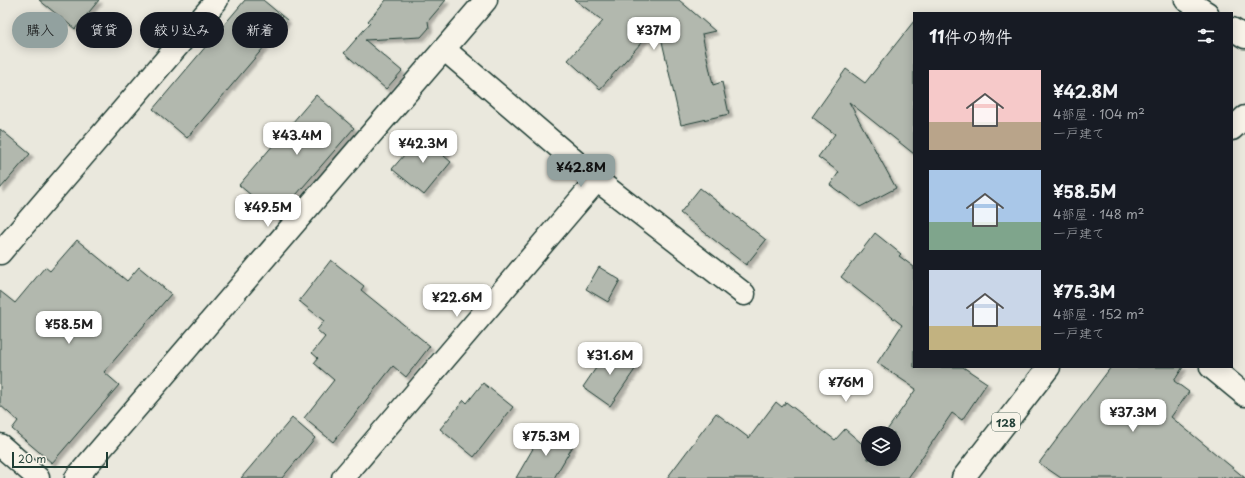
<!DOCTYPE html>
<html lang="ja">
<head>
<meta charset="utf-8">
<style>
  body { margin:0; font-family:"Playpen Sans","Klee One",sans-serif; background:#242831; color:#f1f3f6; height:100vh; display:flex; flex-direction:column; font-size:15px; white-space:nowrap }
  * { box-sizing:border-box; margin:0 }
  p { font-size:13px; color:#9ea1a6 }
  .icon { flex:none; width:22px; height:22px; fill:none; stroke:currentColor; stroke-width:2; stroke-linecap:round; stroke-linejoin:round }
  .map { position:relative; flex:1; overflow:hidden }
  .drawer { position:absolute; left:913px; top:12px; width:320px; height:356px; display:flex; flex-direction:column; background:#171b24; border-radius:0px; box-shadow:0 2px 10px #0003 }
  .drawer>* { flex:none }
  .hud { position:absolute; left:12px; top:12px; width:380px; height:36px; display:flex; gap:8px }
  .fabs { position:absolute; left:861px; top:426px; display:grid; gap:8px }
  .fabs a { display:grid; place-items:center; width:40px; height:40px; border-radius:50%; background:#171b24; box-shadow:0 2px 10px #0003; font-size:20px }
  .scale { position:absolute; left:12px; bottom:10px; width:96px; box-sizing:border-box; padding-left:4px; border:2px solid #1f3d34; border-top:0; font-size:11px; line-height:14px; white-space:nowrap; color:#1f3d34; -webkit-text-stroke:3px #f7f3e8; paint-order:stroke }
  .price { position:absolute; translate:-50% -34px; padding:0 9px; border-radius:8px; background:#fff; color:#222; font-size:13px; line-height:26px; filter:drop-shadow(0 1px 2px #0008) }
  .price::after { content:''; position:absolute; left:50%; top:24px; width:12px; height:9px; margin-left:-6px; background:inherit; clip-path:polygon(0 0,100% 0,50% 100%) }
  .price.current { background:#92a19f; color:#111 }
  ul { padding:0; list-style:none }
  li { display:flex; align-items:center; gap:12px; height:100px; padding:0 16px }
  li span { display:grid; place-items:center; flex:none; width:112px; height:80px; border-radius:0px; color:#555 }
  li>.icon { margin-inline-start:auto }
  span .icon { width:48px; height:48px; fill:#fffc; stroke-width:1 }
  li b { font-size:17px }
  h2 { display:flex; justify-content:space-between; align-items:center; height:48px; padding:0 16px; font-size:17px }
  .chip { padding:0 14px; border-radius:18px; background:#171b24; box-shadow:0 2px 10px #0003; font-size:14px; line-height:36px }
  .chip.current { background:#92a19f; color:#111 }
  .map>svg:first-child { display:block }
  .building { fill:#b2b8ae; stroke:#1f3d34; filter:url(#shadow) }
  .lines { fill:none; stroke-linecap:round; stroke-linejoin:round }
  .minor-casing { stroke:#1f3d34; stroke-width:25 }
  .highway-casing { stroke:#1f3d34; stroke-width:25 }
  .minor { stroke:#f7f3e8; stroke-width:22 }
  .highway { stroke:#f7f3e8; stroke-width:22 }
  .labels { text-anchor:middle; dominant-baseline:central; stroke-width:4; stroke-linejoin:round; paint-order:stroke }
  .shield { fill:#f7f3e8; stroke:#60746a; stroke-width:1 }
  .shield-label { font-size:11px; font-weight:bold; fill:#1f3d34 }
</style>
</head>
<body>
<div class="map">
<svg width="1245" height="478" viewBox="0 0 1245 478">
  <defs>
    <filter id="shadow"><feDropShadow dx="3.5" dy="3.5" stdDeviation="1" flood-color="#0004"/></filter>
  </defs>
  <rect width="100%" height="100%" fill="#eae8dd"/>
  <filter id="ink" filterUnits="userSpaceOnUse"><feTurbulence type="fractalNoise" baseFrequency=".025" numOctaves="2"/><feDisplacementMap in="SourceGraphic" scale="8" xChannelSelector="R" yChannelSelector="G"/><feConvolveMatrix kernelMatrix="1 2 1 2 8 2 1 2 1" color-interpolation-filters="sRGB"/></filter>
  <g filter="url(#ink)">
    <path class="building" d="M 39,0 L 99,0 L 75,29 Z
      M 245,0 L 263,0 L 287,20 L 187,138 L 153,109 Z
      M 386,0 L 446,0 L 428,21 L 429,28 L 421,37 L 365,40 L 402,71 L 386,89 L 344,53 L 370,23 L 368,21 Z
      M 575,0 L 679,0 L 715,31 L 702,34 L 713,85 L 722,82 L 729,114 L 681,125 L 658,24 L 600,89 L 568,60 L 603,21 Z
      M 914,21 L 914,154 L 849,102 L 896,188 L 860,207 L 830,185 L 839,172 L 818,157 L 835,134 L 812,117 L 846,69 L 865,83 Z
      M 316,95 L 354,128 L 277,217 L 239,185 Z
      M 0,129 L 30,154 L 0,189 Z
      M 424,132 L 448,152 L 444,156 L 451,162 L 424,195 L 392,169 Z
      M 700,188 L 766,240 L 746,265 L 680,213 Z
      M 875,233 L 901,254 L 899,256 L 914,267 L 914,367 L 963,367 L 987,383 L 962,420 L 952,413 L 908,478 L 667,478 L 716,413 L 749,438 L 776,402 L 782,407 L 786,402 L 835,440 L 845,429 L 868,449 L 868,459 L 894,459 L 894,433 L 885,433 L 916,389 L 877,363 L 902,325 L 841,277 Z
      M 77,240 L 127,281 L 139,267 L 171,294 L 104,372 L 119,385 L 52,463 L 12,429 L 18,421 L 0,405 L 0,291 L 15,303 L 45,267 L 50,271 Z
      M 331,260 L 364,286 L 361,290 L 430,346 L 406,377 L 393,366 L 333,442 L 304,418 L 334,380 L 314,363 L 318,358 L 312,353 L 325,337 L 317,330 L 324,321 L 299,301 Z
      M 599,267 L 620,280 L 608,302 L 586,289 Z
      M 611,346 L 638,365 L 610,406 L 583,387 Z
      M 1111,367 L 1183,367 L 1174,381 L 1189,392 L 1171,417 L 1245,478 L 1061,478 L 1039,463 Z
      M 483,383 L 513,407 L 474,457 L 440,429 L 464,400 L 467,403 Z
      M 292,418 L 315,438 L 282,478 L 241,478 Z
      M 547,430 L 573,446 L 554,478 L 516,478 L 543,431 L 545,433 Z"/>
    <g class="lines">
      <defs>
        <path id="minor" d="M 1186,0 L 1207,13
          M 1232,29 L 1245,37
          M 444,49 L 597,180 L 744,294
          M 0,253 L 217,0
          M 1211,367 L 1245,395
          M 0,445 L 38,478
          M 76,478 L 486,0
          M 343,478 L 597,180"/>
        <path id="highway" d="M 1232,129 L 1245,117
          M 963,478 L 1049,367"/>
      </defs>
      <use href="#minor" class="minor-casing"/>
      <use href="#highway" class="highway-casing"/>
      <use href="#minor" class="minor"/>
      <use href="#highway" class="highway"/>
    </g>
  </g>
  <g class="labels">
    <rect class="shield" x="992" y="413" width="28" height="18" rx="3"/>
    <g class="shield-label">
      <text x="1006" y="422">128</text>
    </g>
  </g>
</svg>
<div class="fabs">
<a><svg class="icon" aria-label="layers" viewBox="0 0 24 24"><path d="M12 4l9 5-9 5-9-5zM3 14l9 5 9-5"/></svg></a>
</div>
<div class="scale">20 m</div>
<b class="price" style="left:654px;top:51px">¥37M</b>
<b class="price" style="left:297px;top:156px">¥43.4M</b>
<b class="price" style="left:423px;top:164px">¥42.3M</b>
<b class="price current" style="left:581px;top:188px">¥42.8M</b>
<b class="price" style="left:268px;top:228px">¥49.5M</b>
<b class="price" style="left:457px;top:318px">¥22.6M</b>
<b class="price" style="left:69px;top:345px">¥58.5M</b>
<b class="price" style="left:610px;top:376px">¥31.6M</b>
<b class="price" style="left:846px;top:403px">¥76M</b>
<b class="price" style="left:1133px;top:433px">¥37.3M</b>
<b class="price" style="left:546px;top:457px">¥75.3M</b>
<div class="hud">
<a class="chip current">購入</a>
<a class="chip">賃貸</a>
<a class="chip">絞り込み</a>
<a class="chip">新着</a>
</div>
<section class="drawer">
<h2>11件の物件<svg class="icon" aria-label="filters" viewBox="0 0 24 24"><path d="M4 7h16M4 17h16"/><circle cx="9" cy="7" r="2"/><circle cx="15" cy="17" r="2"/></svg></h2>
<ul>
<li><span style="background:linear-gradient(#f6c9c9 65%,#b9a48a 0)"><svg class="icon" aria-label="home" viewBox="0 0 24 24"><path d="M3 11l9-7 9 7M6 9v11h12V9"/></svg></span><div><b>¥42.8M</b><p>4部屋 · 104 m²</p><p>一戸建て</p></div></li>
<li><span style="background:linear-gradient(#a9c7e8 65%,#7fa58c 0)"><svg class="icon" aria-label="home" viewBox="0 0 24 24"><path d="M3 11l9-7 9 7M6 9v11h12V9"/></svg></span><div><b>¥58.5M</b><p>4部屋 · 148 m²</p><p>一戸建て</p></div></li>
<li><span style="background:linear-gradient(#c9d6e8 70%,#c2b280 0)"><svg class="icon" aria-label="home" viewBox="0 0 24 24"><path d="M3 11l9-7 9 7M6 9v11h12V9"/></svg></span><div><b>¥75.3M</b><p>4部屋 · 152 m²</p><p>一戸建て</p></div></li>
</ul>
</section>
</div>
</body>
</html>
